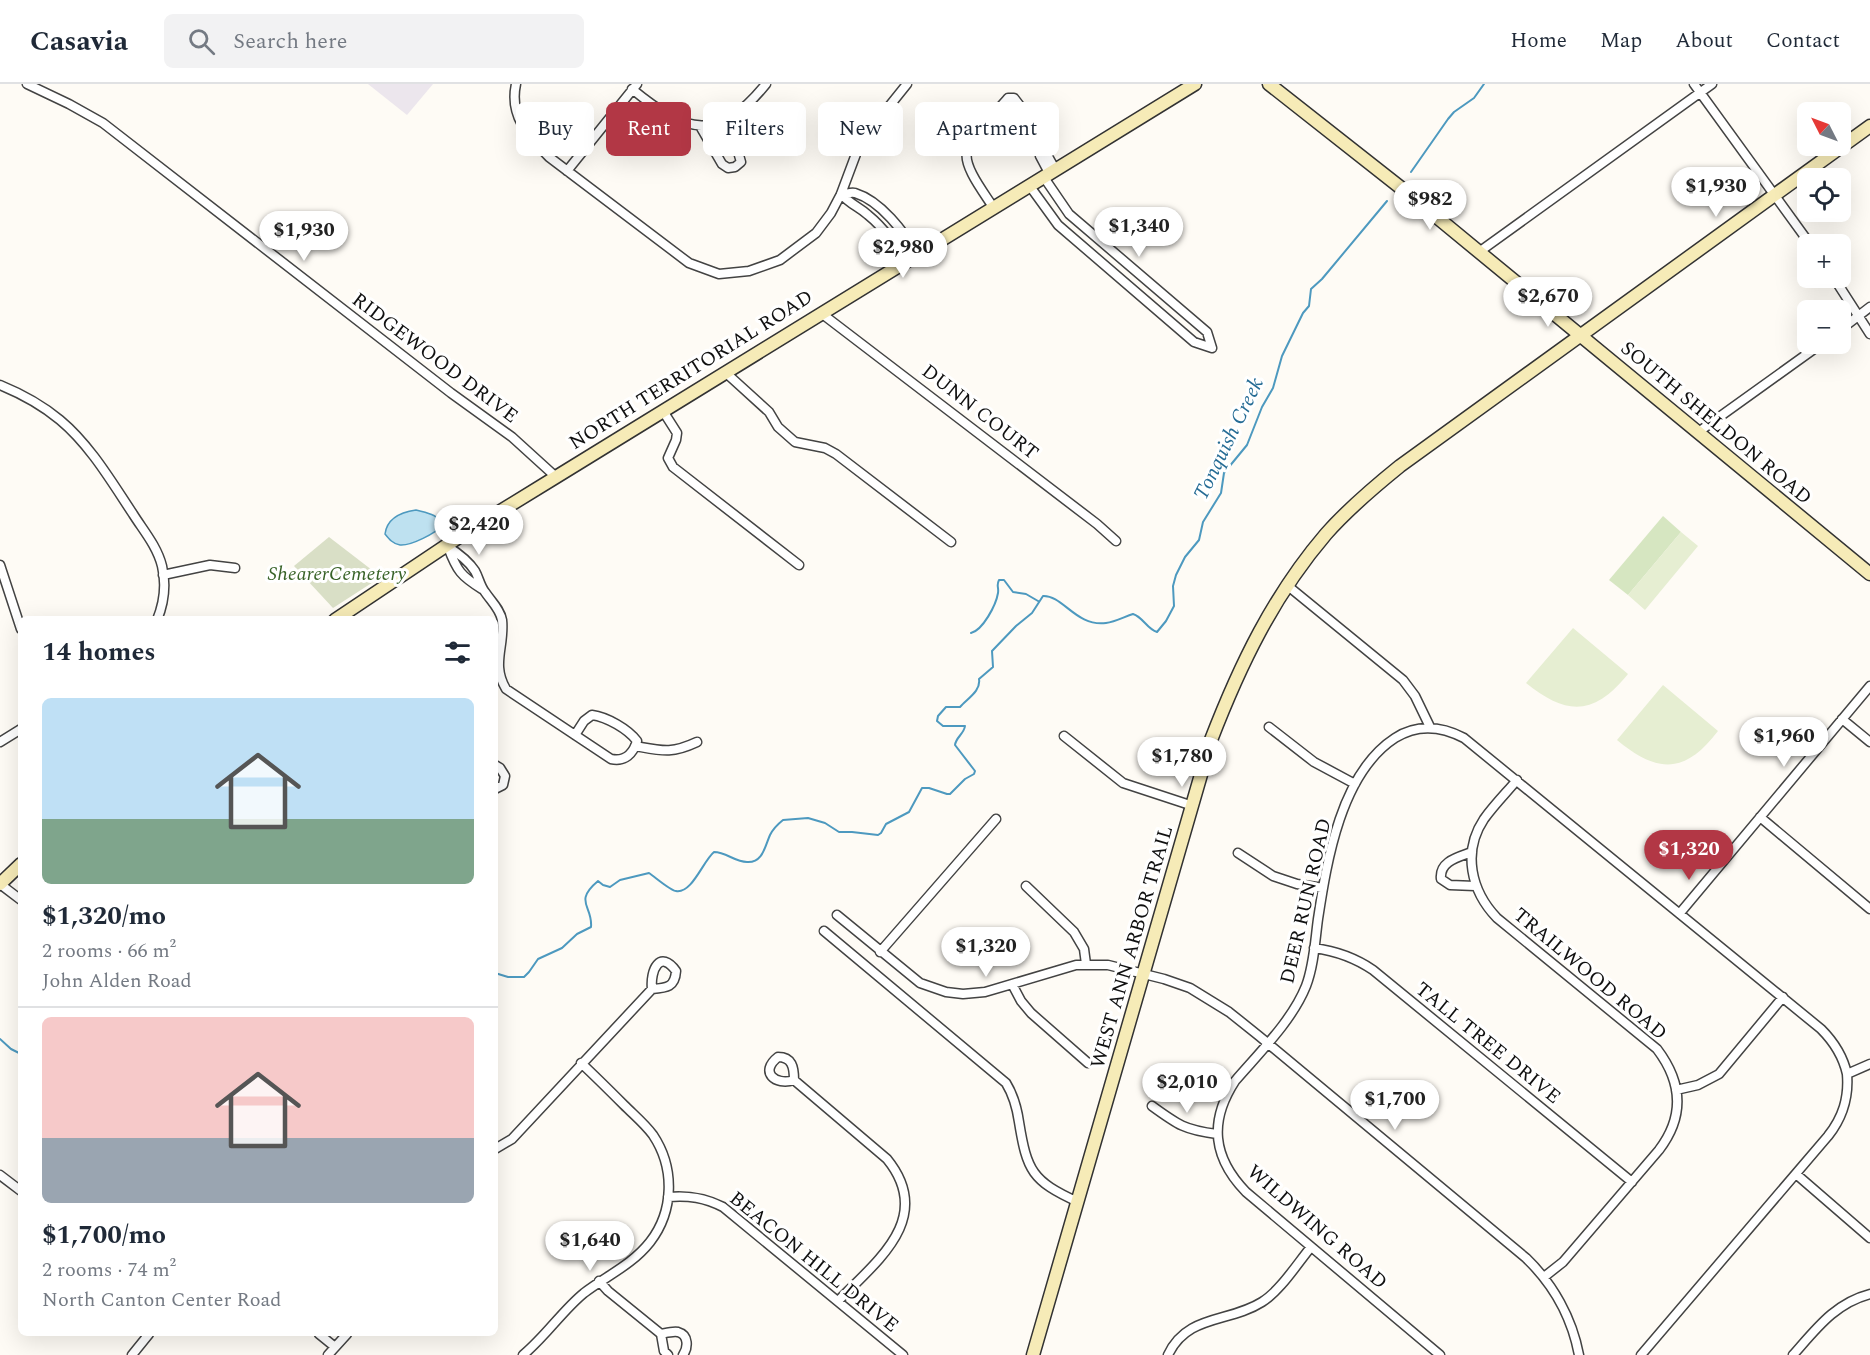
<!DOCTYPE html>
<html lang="en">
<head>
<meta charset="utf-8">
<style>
  body { margin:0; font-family:Spectral,serif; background:#f2f2f3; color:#1f2937; height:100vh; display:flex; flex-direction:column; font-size:22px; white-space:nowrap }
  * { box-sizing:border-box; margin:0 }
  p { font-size:20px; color:#747a83 }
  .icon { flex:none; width:33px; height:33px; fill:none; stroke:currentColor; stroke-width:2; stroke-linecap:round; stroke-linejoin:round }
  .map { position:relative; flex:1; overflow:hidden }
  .side { position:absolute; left:18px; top:532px; width:480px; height:720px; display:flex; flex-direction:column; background:#fff; border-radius:9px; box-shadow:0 6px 24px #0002 }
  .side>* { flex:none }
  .hud { position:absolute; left:516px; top:18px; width:570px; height:54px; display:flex; gap:12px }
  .needle { width:39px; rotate:312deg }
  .tools { position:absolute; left:1797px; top:18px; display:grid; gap:12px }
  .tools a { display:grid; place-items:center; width:54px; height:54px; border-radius:9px; background:#fff; box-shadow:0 6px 24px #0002; font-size:30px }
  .price { position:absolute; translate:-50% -51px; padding:0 14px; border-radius:21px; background:#fff; color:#222; font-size:20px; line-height:39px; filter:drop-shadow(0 2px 3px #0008) }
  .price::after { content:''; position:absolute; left:50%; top:36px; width:18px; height:14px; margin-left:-9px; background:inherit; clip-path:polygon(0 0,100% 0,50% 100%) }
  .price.selected { background:#b23745; color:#fff }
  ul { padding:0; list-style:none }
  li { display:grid; align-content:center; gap:12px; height:318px; padding:0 24px }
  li+li { border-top:2px solid #e0e1e3 }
  li span { display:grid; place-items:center; height:186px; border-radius:9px; color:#555 }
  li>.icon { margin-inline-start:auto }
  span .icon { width:108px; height:108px; fill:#fffc; stroke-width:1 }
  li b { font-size:26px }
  h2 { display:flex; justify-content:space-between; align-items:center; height:72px; padding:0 24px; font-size:26px }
  .tag { padding:0 21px; border-radius:9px; background:#fff; box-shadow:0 6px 24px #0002; font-size:21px; line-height:54px }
  .tag.selected { background:#b23745; color:#fff }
  header { display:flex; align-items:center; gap:36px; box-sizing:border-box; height:84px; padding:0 30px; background:#fff; border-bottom:2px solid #e0e1e3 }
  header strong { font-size:28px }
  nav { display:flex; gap:33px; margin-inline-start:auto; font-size:21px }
  .search { width:420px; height:54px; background:#f2f2f3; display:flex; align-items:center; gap:15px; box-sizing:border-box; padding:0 21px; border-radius:9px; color:#747a83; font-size:22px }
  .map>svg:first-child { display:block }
  .industrial { fill:#ece6ed }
  .green { fill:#d6e6c1 }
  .cemetery { fill:#d9dfc6 }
  .pitch { fill:#e6eed2 }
  .water { fill:#bee1f0; stroke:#4d99bf; stroke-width:1.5 }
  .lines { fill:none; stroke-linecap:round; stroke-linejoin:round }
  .stream { stroke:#4d99bf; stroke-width:2 }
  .street-casing { stroke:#434343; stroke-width:11 }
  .secondary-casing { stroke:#323232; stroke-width:15 }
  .street { stroke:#fff; stroke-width:8 }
  .secondary { stroke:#f6ebb7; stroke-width:12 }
  .labels { text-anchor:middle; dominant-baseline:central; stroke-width:6; stroke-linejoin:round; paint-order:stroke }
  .street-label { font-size:20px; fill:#101010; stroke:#fff }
  .park-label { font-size:20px; font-style:italic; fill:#376227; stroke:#fff }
  .water-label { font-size:21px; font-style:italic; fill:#266c95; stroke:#fff }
</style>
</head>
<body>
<header>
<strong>Casavia</strong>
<div class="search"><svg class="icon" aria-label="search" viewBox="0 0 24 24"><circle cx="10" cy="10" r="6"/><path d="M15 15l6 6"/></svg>Search here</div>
<nav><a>Home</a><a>Map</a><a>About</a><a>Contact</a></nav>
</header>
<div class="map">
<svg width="1870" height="1271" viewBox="0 0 1870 1271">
  <rect width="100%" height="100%" fill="#fefbf5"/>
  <path class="industrial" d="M 368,0 L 433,0 L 407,31 Z"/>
  <path class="green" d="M 1663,432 L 1681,448 L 1628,511 L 1609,496 Z"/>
  <path class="cemetery" d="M 329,453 L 381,493 L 333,524 L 294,482 Z"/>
  <path class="pitch" d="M 1681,448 L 1698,462 L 1645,526 L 1628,511 Z
    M 1573,544 L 1628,590 C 1594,632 1567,632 1526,599 Z
    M 1663,601 L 1718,647 C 1685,690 1658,690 1617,656 Z"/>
  <path class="water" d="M 416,426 C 427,429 438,430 443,441 C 436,449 411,462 400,461 C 393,460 389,455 385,450 C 387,434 402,428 416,426 Z"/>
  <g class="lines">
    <path class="stream" d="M 1411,88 L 1448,35 L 1454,28 L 1474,14 L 1484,0
      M 971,549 C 983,546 996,521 998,509 C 999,503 996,502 999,496 L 1004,496 L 1013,508 L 1026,510 L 1038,517
      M 495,889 L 508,893 L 524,893 L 529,888 L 538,875 L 562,864 L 577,850 L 591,843 C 593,822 573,818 598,797 L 603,801 L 610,803 L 620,796 L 649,789 C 655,793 671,807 676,807 C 692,810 703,777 714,768 C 726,768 735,778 747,778 C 763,779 765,762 770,751 C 773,745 778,740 783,736 L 808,734 L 825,739 L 839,748 L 852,748 L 878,751 L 881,749 L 886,740 L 909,728 L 922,704 L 929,704 L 947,710 L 950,710 L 965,695 L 974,690 L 975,687 L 955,661 C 956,653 964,650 965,642 L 943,642 L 937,637 L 938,632 L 946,623 L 960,623 C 968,614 981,607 979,595 L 993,583 L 992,567 L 1016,542 L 1032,529 L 1043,512 C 1063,511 1076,543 1106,539 C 1115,538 1124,533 1133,530 C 1143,533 1147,545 1157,548 L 1166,537 L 1174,522 L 1173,502 L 1176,491 L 1185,473 L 1199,456 L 1203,438 L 1221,409 L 1224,389 L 1247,361 L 1262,323 L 1273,304 L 1282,272 L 1303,229 L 1309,222 L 1311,205 L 1322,195 L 1387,117
      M 0,955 L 11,965 L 21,970"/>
    <defs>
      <path id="street" d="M 27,0 L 69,20 L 103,39 L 451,309 L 512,353 L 556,393
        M 516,0 C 509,32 528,52 549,73 L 689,179 L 719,190 L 749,187 L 780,176 L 816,149 L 831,129 L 841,110 L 856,70 L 866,51 L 907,0
        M 1694,0 L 1810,160
        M 632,5 C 687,50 718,59 766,0
        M 700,42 L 722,80 L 728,84 L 735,83 L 741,78 L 733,51 L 736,31
        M 1042,67 L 1046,69 L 1055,85
        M 567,87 L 637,0
        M 1043,92 L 1069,130 L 1207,248 L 1212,264
        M 1029,101 L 1058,141 L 1194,258 L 1212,264
        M 841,110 C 846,110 851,108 855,109 C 881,117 904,148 917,170
        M 841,110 C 851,121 858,122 868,131 C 884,144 894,159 905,177
        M 993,123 C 985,110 963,83 967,67 C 970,54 998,26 1008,14 L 1014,14 L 1024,27 L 1042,67 L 1040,72 L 1049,89
        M 1479,168 L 1712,0
        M 1834,194 L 1870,250
        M 821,229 L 1097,440 L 1116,457
        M 1840,246 L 1870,223
        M 725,288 L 769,328 L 778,343 L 795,358 L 825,364 L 836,370 L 951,458
        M 0,301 C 22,310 42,321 60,336 C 90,361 111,397 133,430 C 143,446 157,462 162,482 C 166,499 164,519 157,536
        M 663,327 L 677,349 L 676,356 L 668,374 L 673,383 L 799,481
        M 1697,349 L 1821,260
        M 447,462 C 458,469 468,476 475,487 C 479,494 480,502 485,508 C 491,517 500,525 502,536 C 505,562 491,580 506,605 L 611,675 C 625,678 633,670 637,657 C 628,645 607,633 592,631 L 584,637 L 575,651
        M 448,463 C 457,487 461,492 482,505
        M 0,481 L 21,545
        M 163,491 L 210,481 L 235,484
        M 1288,502 L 1403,596 L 1415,612 L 1430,643
        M 1842,635 L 1870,658
        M 1269,643 L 1314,678 L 1355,700
        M 1064,652 L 1123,699 L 1193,722
        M 0,658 L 21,645
        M 635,662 C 663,667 671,670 697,658
        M 495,681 L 500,684 L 505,692 L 503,701 L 495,705
        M 1517,696 C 1506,709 1494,721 1484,735 C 1462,768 1471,807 1497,834 L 1657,965 C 1682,998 1685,1032 1659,1066 L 1563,1178 L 1544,1193
        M 1760,733 L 1870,825
        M 1472,768 C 1459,773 1439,777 1441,795 L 1450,801 L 1475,802
        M 1238,769 L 1273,792 L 1297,800 L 1323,804
        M 0,800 L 21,816
        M 1026,802 L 1074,848 L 1084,865 L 1086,880
        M 1680,829 L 1870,602
        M 837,831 L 920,899 L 946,908 L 963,910 L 985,908 L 1076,881 L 1108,881 L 1164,895 L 1190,904 L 1229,928 L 1259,952 L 1526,1174 C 1553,1200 1572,1234 1579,1271
        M 824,847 L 1006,999 C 1014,1012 1017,1024 1019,1038 C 1027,1087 1032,1097 1078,1118
        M 1314,864 C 1336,867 1354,873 1373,886 L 1632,1098
        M 880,868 L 996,735
        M 1012,900 L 1021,917 L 1031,929 L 1088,979
        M 794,996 C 775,1002 759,988 778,973 C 792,973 794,983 794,996 L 887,1075 C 935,1134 877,1177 838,1217
        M 1676,1006 L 1698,1001 L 1719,990 L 1783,913
        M 1152,1022 C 1178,1041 1185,1046 1217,1050
        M 495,1065 L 512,1055 L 652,905 C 667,904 675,903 676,887 C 660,865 650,886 652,905
        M 1796,1090 L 1870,1154
        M 0,1091 L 21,1107
        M 668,1113 C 689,1111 705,1114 723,1123 L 903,1271
        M 599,1197 L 608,1207 L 661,1250 L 664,1267 L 668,1271
        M 319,1250 L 335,1263
        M 661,1250 C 666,1249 673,1247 678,1248 C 689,1251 688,1264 683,1271
        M 132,1271 L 149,1250
        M 328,1271 L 347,1250
        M 523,1271 C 546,1252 562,1227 584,1209 C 606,1192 632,1181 650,1158 C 674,1127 675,1084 653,1051 C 645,1040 634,1031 624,1021 C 610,1007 596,993 581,979
        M 1168,1271 C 1187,1230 1229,1239 1262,1218 C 1280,1207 1297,1180 1311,1163
        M 1440,1271 L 1246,1108 C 1212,1073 1209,1037 1235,997 C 1259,969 1292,937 1306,902 C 1314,881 1315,857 1318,835 C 1327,776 1341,689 1395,654 C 1417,640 1441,642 1464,654 L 1821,945 C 1834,958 1843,972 1847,990
        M 1641,1271 L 1828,1052 C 1843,1033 1849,1014 1847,990 L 1870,980
        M 1793,1271 C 1816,1245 1835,1219 1870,1210"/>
      <path id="secondary" d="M 1269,0 L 1410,111 L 1870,490
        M 335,536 L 468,447 L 556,393 L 1195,0
        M 0,800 L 21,780
        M 1033,1271 L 1211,656 C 1240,581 1273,512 1326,450 C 1348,425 1374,403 1400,382 L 1870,42"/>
    </defs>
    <use href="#street" class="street-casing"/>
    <use href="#secondary" class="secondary-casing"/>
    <use href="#street" class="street"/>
    <use href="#secondary" class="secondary"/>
  </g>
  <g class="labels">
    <g class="street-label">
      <text transform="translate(435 274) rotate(37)">RIDGEWOOD DRIVE</text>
      <text transform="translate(691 286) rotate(-32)">NORTH TERRITORIAL ROAD</text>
      <text transform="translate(980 328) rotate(38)">DUNN COURT</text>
      <text transform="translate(1716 339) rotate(40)">SOUTH SHELDON ROAD</text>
      <text transform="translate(1306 817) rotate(-77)">DEER RUN ROAD</text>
      <text transform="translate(1132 863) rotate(-74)">WEST ANN ARBOR TRAIL</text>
      <text transform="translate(1590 890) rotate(40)">TRAILWOOD ROAD</text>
      <text transform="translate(1488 959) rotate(39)">TALL TREE DRIVE</text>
      <text transform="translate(1317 1143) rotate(41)">WILDWING ROAD</text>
      <text transform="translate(814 1178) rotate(39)">BEACON HILL DRIVE</text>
    </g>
    <g class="park-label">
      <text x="337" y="490">ShearerCemetery</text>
    </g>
    <g class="water-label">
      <text transform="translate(1229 355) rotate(-64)">Tonquish Creek</text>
    </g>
  </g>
</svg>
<div class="tools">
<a><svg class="needle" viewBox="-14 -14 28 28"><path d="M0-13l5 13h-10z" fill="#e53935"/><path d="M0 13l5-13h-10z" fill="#747a83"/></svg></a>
<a><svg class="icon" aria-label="locate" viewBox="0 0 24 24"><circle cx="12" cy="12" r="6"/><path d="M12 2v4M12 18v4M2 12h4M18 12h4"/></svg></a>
<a>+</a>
<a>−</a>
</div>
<b class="price" style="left:1716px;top:134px">$1,930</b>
<b class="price" style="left:1430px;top:147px">$982</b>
<b class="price" style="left:1139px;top:174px">$1,340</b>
<b class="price" style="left:304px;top:178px">$1,930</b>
<b class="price" style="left:903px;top:195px">$2,980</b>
<b class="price" style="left:1548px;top:244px">$2,670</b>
<b class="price" style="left:479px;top:472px">$2,420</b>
<b class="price" style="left:1784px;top:684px">$1,960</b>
<b class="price" style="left:1182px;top:704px">$1,780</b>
<b class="price selected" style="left:1689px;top:797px">$1,320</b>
<b class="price" style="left:986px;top:894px">$1,320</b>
<b class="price" style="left:1187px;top:1030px">$2,010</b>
<b class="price" style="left:1395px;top:1047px">$1,700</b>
<b class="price" style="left:590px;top:1188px">$1,640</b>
<div class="hud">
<a class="tag">Buy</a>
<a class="tag selected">Rent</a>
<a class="tag">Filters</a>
<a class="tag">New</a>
<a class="tag">Apartment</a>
</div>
<section class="side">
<h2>14 homes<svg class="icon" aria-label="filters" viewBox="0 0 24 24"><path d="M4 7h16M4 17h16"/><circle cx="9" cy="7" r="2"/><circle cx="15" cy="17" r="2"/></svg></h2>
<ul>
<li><span style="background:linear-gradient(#bfe0f5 65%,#7fa58c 0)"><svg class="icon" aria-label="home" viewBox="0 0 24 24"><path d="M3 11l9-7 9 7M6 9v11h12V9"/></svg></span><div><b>$1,320/mo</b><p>2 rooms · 66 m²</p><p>John Alden Road</p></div></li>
<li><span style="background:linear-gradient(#f6c9c9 65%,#9aa5b1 0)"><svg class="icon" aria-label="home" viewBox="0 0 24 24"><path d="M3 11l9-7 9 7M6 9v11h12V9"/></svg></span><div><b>$1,700/mo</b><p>2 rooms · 74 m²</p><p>North Canton Center Road</p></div></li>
</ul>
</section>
</div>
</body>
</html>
